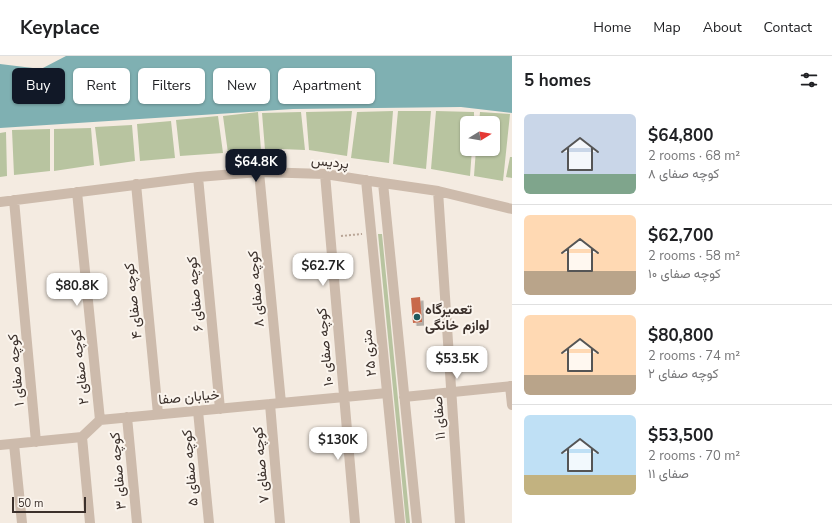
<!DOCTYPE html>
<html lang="en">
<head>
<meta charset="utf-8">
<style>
  body { margin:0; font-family:"Nunito Sans",Vazirmatn,sans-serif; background:#f2f2f2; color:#202124; height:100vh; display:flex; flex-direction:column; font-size:15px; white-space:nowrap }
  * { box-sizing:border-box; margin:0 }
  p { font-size:13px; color:#757577 }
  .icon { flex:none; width:22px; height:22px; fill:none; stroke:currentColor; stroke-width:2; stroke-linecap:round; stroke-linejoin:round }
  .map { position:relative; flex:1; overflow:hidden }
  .panel { display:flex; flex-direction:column; background:#fff; width:320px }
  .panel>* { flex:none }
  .top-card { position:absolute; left:12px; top:12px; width:380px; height:36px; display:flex; gap:8px }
  .needle { width:26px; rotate:79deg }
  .fabs { position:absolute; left:460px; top:60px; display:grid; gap:8px }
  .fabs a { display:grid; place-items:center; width:40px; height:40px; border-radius:6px; background:#fff; box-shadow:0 1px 3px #0004; font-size:20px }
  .scale { position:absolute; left:12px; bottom:10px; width:74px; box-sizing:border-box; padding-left:4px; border:2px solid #3b302b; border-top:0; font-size:11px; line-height:14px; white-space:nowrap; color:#3b302b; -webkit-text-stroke:3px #fbf5ee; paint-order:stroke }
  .price { position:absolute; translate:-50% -34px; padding:0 9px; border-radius:8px; background:#fff; color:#222; font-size:13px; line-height:26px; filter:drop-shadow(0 1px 2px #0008) }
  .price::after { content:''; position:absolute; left:50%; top:24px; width:12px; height:9px; margin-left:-6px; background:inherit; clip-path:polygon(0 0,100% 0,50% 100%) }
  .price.active { background:#111827; color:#fff }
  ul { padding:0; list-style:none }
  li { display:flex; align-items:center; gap:12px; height:100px; padding:0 12px }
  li+li { border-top:1px solid #e0e0e0 }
  li span { display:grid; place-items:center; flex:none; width:112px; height:80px; border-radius:6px; color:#555 }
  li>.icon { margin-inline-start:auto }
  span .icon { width:48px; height:48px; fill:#fffc; stroke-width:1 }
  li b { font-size:17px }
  h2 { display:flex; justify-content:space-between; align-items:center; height:48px; padding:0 12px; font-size:17px }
  .pill { padding:0 14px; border-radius:6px; background:#fff; box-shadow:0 1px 3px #0004; font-size:14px; line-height:36px }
  .pill.active { background:#111827; color:#fff }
  header { display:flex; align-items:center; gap:24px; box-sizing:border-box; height:56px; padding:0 20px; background:#fff; border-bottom:1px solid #e0e0e0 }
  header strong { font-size:19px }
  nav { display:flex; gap:22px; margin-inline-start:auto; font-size:14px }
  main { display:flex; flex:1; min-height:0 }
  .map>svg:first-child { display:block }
  .green { fill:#b8c4a0 }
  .water { fill:#7fb0b2 }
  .building { fill:#c8694b; filter:url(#shadow) }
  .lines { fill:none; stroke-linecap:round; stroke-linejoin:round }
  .path { stroke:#b9a596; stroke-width:2; stroke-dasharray:2 2; stroke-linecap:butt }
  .minor { stroke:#cdbbac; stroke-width:10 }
  .poi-dot { fill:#1f5a5e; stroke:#fbf5ee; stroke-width:1.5 }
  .labels { text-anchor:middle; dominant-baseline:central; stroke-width:4; stroke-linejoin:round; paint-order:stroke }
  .street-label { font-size:14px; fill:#3b302b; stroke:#fbf5ee }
  .poi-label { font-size:14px; font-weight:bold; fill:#3b302b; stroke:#fbf5ee; text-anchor:start }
</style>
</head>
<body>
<header>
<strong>Keyplace</strong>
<nav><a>Home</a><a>Map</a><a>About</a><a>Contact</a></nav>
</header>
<main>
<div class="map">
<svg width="512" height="467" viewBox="0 0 512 467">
  <defs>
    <filter id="shadow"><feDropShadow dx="3.5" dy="3.5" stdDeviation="0" flood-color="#0004"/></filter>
  </defs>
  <rect width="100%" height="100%" fill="#f4ebe1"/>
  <path class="green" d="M 352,55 L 347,100 L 309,94 L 306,56 Z
    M 393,55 L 389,107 L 351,102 L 357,56 Z
    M 398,55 L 431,55 L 426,113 L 393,108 Z
    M 436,55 L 474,56 L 474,67 L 467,67 L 467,93 L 472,93 L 470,120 L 431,113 Z
    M 258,56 L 261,94 L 228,97 L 223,60 Z
    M 301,56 L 305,94 L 281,93 L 265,94 L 262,57 Z
    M 480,56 L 510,58 L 503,125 L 474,120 L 476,93 L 493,93 L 493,67 L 479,67 Z
    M 218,60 L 223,97 L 180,100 L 176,64 Z
    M 171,65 L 175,102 L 140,105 L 137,68 Z
    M 132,69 L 135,105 L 100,110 L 95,71 Z
    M 91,72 L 94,109 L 54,115 L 54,73 Z
    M 50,73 L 50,115 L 14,119 L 12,74 Z
    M 6,76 L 7,120 L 0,121 L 0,77 Z
    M 510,101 L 512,101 L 512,122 L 506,121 Z
    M 378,178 L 382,178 L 410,467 L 406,467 Z"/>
  <path class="water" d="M 66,0 L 512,0 L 512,57 L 461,51 L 293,53 L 0,72 L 0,8 L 41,13 Z"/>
  <path class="building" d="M 420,241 L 422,266 L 413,267 L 411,242 Z"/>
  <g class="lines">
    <path class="path" d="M 341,180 L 362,178"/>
    <path class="minor" d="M 259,116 L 281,347
      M 325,118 L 355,467
      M 198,121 L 220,353
      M 366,124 L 400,467
      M 383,127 L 417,467
      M 136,128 L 158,358
      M 438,135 L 460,467
      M 77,136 L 100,364
      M 14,144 L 36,386
      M 0,146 L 198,121 L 259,116 L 325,118 L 383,127 L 438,135 L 512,153
      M 510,330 L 512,349
      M 404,341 L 512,330
      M 270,348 L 280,467
      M 198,355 L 209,467
      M 127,361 L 137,467
      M 82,381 L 90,467
      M 14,388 L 22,467
      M 0,389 L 82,381 L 100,364 L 387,337"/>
  </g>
  <circle class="poi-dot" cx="417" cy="261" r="4"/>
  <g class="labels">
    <g class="street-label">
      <text transform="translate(330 106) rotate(6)">پردیس</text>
      <text transform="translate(256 233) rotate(-95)">کوچه صفای ۸</text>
      <text transform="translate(195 238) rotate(-95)">کوچه صفای ۶</text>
      <text transform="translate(133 245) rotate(-96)">کوچه صفای ۴</text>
      <text transform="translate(325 291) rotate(-95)">کوچه صفای ۱۰</text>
      <text transform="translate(369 297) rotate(-96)">۲۵ متری</text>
      <text transform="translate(80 311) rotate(-96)">کوچه صفای ۲</text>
      <text transform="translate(16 314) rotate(-95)">کوچه صفای ۱</text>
      <text transform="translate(189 341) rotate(-5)">خیابان صفا</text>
      <text transform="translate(439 362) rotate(-94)">صفای ۱۱</text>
      <text transform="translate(261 409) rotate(-95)">کوچه صفای ۷</text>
      <text transform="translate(190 412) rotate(-95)">کوچه صفای ۵</text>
      <text transform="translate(118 415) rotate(-95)">کوچه صفای ۳</text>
    </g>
    <g class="poi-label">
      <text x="425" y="253">تعمیرگاه<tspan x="425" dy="16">لوازم خانگی</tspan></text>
    </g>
  </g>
</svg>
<div class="fabs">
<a><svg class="needle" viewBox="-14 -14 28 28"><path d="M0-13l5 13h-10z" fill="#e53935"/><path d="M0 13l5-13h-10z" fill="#757577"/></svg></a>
</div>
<div class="scale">50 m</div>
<b class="price active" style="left:256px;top:127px">$64.8K</b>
<b class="price" style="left:323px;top:231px">$62.7K</b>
<b class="price" style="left:77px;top:251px">$80.8K</b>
<b class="price" style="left:457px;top:324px">$53.5K</b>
<b class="price" style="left:338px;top:405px">$130K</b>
<div class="top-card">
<a class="pill active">Buy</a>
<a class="pill">Rent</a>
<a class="pill">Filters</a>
<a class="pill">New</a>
<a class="pill">Apartment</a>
</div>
</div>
<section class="panel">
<h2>5 homes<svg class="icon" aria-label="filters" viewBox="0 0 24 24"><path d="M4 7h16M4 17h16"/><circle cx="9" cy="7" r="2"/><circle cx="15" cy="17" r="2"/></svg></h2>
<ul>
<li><span style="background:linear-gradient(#c9d6e8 75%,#7fa58c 0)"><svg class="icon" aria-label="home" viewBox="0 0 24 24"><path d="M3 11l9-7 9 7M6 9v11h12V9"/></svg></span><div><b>$64,800</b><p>2 rooms · 68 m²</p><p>کوچه صفای ۸</p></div></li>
<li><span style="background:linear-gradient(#ffd9b3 70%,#b9a48a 0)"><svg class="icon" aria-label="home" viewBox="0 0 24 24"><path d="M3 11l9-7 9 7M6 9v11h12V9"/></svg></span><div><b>$62,700</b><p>2 rooms · 58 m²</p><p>کوچه صفای ۱۰</p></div></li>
<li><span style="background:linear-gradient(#ffd9b3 75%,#b9a48a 0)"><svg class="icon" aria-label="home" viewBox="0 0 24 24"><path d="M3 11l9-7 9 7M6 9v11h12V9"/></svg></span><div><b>$80,800</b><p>2 rooms · 74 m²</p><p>کوچه صفای ۲</p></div></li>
<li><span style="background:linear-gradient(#bfe0f5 75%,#c2b280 0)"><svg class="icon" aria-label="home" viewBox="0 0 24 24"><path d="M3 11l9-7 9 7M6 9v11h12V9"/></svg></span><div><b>$53,500</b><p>2 rooms · 70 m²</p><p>صفای ۱۱</p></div></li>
</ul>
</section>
</main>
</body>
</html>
